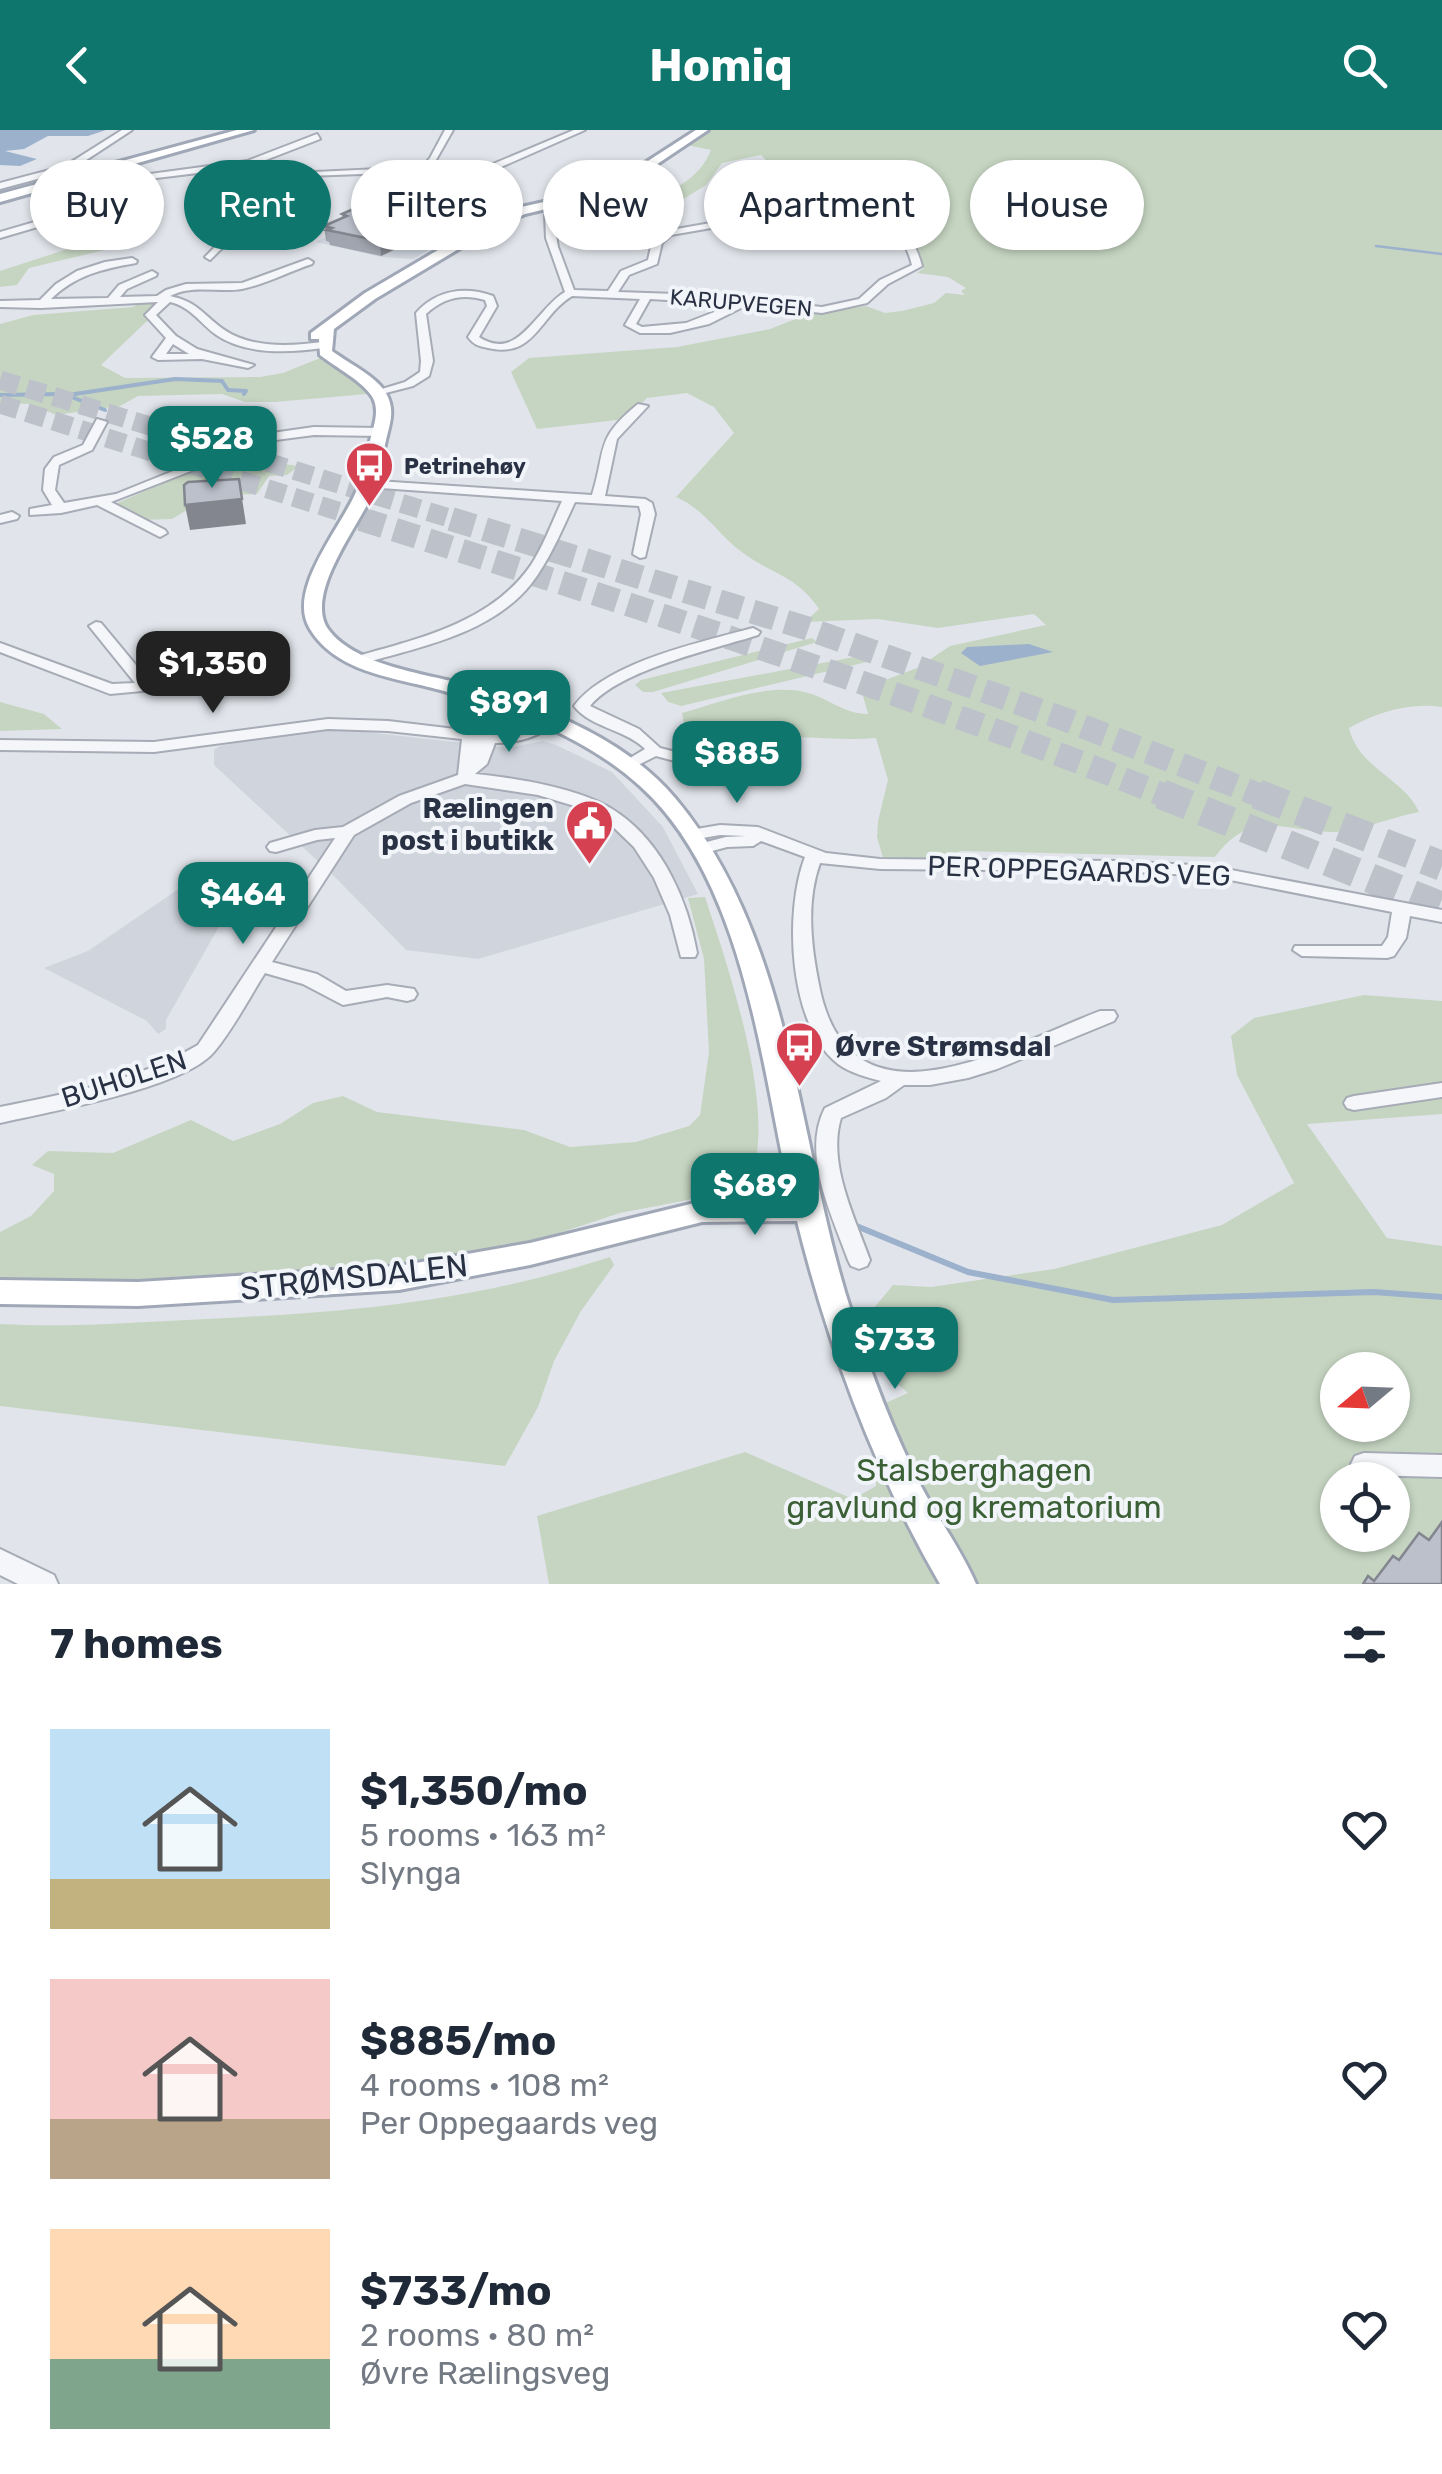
<!DOCTYPE html>
<html lang="en">
<head>
<meta charset="utf-8">
<style>
  body { margin:0; font-family:Rubik,sans-serif; background:#f2f2f3; color:#1f2937; height:100vh; display:flex; flex-direction:column; font-size:38px; white-space:nowrap }
  * { box-sizing:border-box; margin:0 }
  p { font-size:32px; color:#747a83 }
  .icon { flex:none; width:55px; height:55px; fill:none; stroke:currentColor; stroke-width:2; stroke-linecap:round; stroke-linejoin:round }
  .map { position:relative; height:1454px; overflow:hidden }
  .panel { display:flex; flex-direction:column; background:#fff; flex:1 }
  .panel>* { flex:none }
  .top-card { position:absolute; left:30px; top:30px; width:1382px; height:90px; display:flex; gap:20px }
  .needle { width:65px; rotate:251deg }
  .buttons { position:absolute; left:1320px; top:1222px; display:grid; gap:20px }
  .buttons a { display:grid; place-items:center; width:90px; height:90px; border-radius:50%; background:#fff; box-shadow:0 2px 8px #0004; font-size:50px }
  .price { position:absolute; translate:-50% -85px; padding:0 22px; border-radius:20px; background:#0f766e; color:#fff; font-size:32px; line-height:65px; filter:drop-shadow(0 2px 5px #0008) }
  .price::after { content:''; position:absolute; left:50%; top:60px; width:30px; height:22px; margin-left:-15px; background:inherit; clip-path:polygon(0 0,100% 0,50% 100%) }
  .price.active { background:#222; color:#fff }
  ul { padding:0; list-style:none }
  li { display:flex; align-items:center; gap:30px; height:250px; padding:0 50px }
  li span { display:grid; place-items:center; flex:none; width:280px; height:200px; border-radius:0px; color:#555 }
  li>.icon { margin-inline-start:auto }
  span .icon { width:120px; height:120px; fill:#fffc; stroke-width:1 }
  li b { font-size:42px }
  h2 { display:flex; justify-content:space-between; align-items:center; height:120px; padding:0 50px; font-size:42px }
  .pill { padding:0 35px; border-radius:45px; background:#fff; box-shadow:0 2px 8px #0004; font-size:35px; line-height:90px }
  .pill.active { background:#0f766e; color:#fff }
  header { display:flex; justify-content:space-between; align-items:center; height:130px; padding:0 50px; background:#0f766e; color:#fff; font-size:45px; font-weight:700 }
  .map>svg:first-child { display:block }
  .built { fill:#cfd4dd }
  .green { fill:#c6d5c2; fill-rule:evenodd }
  .water { fill:#9bb1cc }
  .lines { fill:none; stroke-linecap:round; stroke-linejoin:round }
  .stream-far2 { stroke:#9bb1cc; stroke-width:2.5 }
  .stream-far1 { stroke:#9bb1cc; stroke-width:4 }
  .stream { stroke:#9bb1cc; stroke-width:6 }
  .highway-tunnel-far2 { stroke:#bcc1ca; stroke-width:19; stroke-dasharray:19 9; stroke-linecap:butt }
  .highway-tunnel-far1 { stroke:#bcc1ca; stroke-width:24; stroke-dasharray:24 11; stroke-linecap:butt }
  .highway-tunnel { stroke:#bcc1ca; stroke-width:30; stroke-dasharray:30 15; stroke-linecap:butt }
  .minor-casing { stroke:#a6abb6; stroke-width:4 }
  .major-casing { stroke:#a0a8b7; stroke-width:6 }
  .minor { fill:#f5f6f9; fill-rule:evenodd }
  .major { fill:#fff; fill-rule:evenodd }
  .wall { fill:#a1a5af }
  .shaded-wall { fill:#83868e }
  .building { fill:#bbc0cb; stroke:#83868e; stroke-width:2.5 }
  .labels { text-anchor:middle; dominant-baseline:central; stroke-width:8; stroke-linejoin:round; paint-order:stroke }
  .far-street-label { font-size:22px; fill:#293144; stroke:#f1f4f8 }
  .far-poi-label { font-size:22px; font-weight:bold; fill:#293144; stroke:#f1f4f8; text-anchor:start }
  .poi-label { font-size:28px; font-weight:bold; fill:#293144; stroke:#f1f4f8; text-anchor:end }
  .street-label { font-size:28px; fill:#293144; stroke:#f1f4f8 }
  .near-street-label { font-size:32px; fill:#293144; stroke:#f1f4f8 }
  .near-park-label { font-size:32px; fill:#3b6035; stroke:#f1f4f8 }
</style>
</head>
<body>
<header><svg class="icon" aria-label="back" viewBox="0 0 24 24"><path d="M15 5l-7 7 7 7"/></svg>Homiq<svg class="icon" aria-label="search" viewBox="0 0 24 24"><circle cx="10" cy="10" r="6"/><path d="M15 15l6 6"/></svg></header>
<div class="map">
<svg width="1442" height="1454" viewBox="0 0 1442 1454">
  <rect width="100%" height="100%" fill="#e1e5eb"/>
  <path class="built" d="M 402,58 L 475,61 L 468,77 L 488,83 L 414,129 L 382,127 L 316,112 L 391,71 Z
    M 321,597 L 508,618 L 543,611 L 556,615 L 612,642 L 663,697 L 698,764 L 478,829 L 406,820 L 335,747 L 214,635 L 214,620 L 220,616 Z
    M 204,752 L 219,761 L 238,763 L 166,890 L 166,899 L 158,904 L 147,891 L 44,838 L 88,821 L 180,758 Z"/>
  <path class="green" d="M 702,0 L 1442,0 L 1442,577 C 1410,572 1377,582 1349,598 C 1358,638 1405,649 1419,682 C 1397,686 1354,702 1335,702 C 1284,702 1252,677 1215,727 L 961,721 L 928,734 L 886,738 L 877,707 L 878,691 L 888,650 L 876,608 C 838,612 801,603 763,610 C 743,614 721,633 702,628 L 703,614 L 685,600 L 682,583 C 718,573 762,555 800,561 C 825,565 842,584 868,584 L 863,566 L 867,557 L 917,538 L 950,516 L 1046,495 L 1034,484 L 938,498 L 878,489 L 805,492 L 819,479 C 797,446 773,445 743,423 C 717,404 707,381 676,367 L 734,303 L 714,277 L 687,263 L 647,268 L 626,289 L 537,299 L 511,242 L 529,228 L 677,217 L 770,199 L 811,183 L 866,176 L 885,183 L 902,181 L 934,173 L 946,163 L 965,165 L 961,161 L 966,158 L 948,147 L 917,143 L 924,138 C 920,120 913,103 897,92 L 898,83 L 880,80 L 870,71 L 781,76 L 758,44 L 771,35 L 761,25 L 722,33 L 706,55 L 672,76 L 641,79 L 633,71 C 665,67 699,51 711,20 L 682,14 Z
    M 137,94 L 143,98 L 147,110 L 29,138 L 17,155 L 0,157 L 0,141 L 89,112 L 115,97 Z
    M 146,169 L 169,170 L 101,235 L 125,248 L 260,247 L 283,243 L 325,226 L 354,247 L 367,264 L 275,272 L 245,272 L 222,264 L 138,266 L 120,276 L 56,285 L 31,274 L 0,273 L 0,194 L 33,185 L 133,177 Z
    M 236,328 L 299,336 L 287,345 L 269,346 L 257,364 L 227,365 L 202,371 L 172,389 L 142,390 L 115,374 L 198,338 L 213,338 Z
    M 812,508 L 817,512 L 653,562 L 643,562 L 635,555 L 641,550 Z
    M 865,525 L 871,531 L 681,576 L 668,572 L 661,563 Z
    M 0,572 L 44,584 L 62,599 L 0,601 Z
    M 705,767 C 727,833 780,988 749,1050 L 688,1070 L 620,1083 L 541,1109 L 414,1132 L 85,1153 L 0,1147 L 0,1102 L 31,1086 L 54,1061 L 54,1044 L 32,1035 L 48,1021 L 113,1023 L 191,990 L 233,1011 L 280,994 L 313,973 L 343,966 L 377,982 L 524,1000 L 570,1017 L 636,1012 L 689,996 L 700,985 L 709,922 L 704,829 L 688,768 Z
    M 1364,865 L 1442,871 L 1442,984 L 1307,994 L 1387,1108 L 1442,1116 L 1442,1454 L 549,1454 L 537,1386 L 745,1322 L 853,1369 L 876,1356 L 879,1276 L 908,1263 C 883,1242 871,1217 869,1184 L 893,1155 L 931,1157 L 1054,1139 L 1222,1095 L 1294,1053 L 1237,945 L 1231,906 L 1254,888 ZM 1338,1240 L 1392,1240 L 1392,1295 L 1338,1295 ZM 1338,1350 L 1392,1350 L 1392,1405 L 1338,1405 Z
    M 610,1127 L 614,1135 L 581,1181 L 554,1231 L 538,1277 L 505,1336 L 0,1276 L 0,1194 C 68,1198 137,1192 206,1189 C 350,1182 472,1172 610,1127 Z"/>
  <path class="water" d="M 0,0 L 106,0 L 88,6 L 48,6 L 24,19 L 5,21 L 37,29 L 20,36 L 0,35 Z
    M 1029,514 L 1053,522 L 980,536 L 961,523 L 967,517 Z"/>
  <g class="lines">
    <path class="stream-far2" d="M 1376,116 L 1442,124"/>
    <path class="stream-far1" d="M 0,265 L 64,264 L 105,280
      M 68,265 L 175,249 L 222,251 L 228,260 L 246,261 L 244,264"/>
    <path class="stream" d="M 854,1095 L 968,1142 L 1113,1170 L 1374,1162 L 1442,1167"/>
    <path class="highway-tunnel-far2" d="M 0,250 L 459,391
      M 0,274 L 369,391"/>
    <path class="highway-tunnel-far1" d="M 361,389 C 632,475 903,560 1168,667
      M 451,389 L 806,498 L 1064,589 L 1264,667"/>
    <path class="highway-tunnel" d="M 1161,664 L 1442,777
      M 1257,664 L 1442,736"/>
    <defs>
      <path id="minor" d="M 122,0 L 132,0 L 71,40 L 0,59 L 0,53 L 65,36 Z
        M 445,0 L 453,0 L 432,37 L 481,39 L 574,0 L 585,0 L 485,44 L 427,42 L 406,65 L 407,77 L 416,87 L 411,90 L 397,78 L 396,65 L 417,42 L 307,46 L 274,67 L 210,130 L 205,127 L 207,125 L 268,63 L 297,45 L 247,37 L 140,50 L 75,86 L 0,108 L 0,102 L 69,82 L 135,46 L 247,31 L 317,4 L 320,9 L 258,33 L 315,42 L 422,37 L 430,28 Z
        M 751,36 L 776,58 L 769,88 L 671,105 L 662,113 L 657,134 L 629,145 L 618,162 L 705,165 L 822,177 L 859,169 L 880,150 L 912,135 C 900,89 880,95 840,90 L 840,86 L 843,85 C 887,86 909,89 922,136 L 888,154 L 867,173 L 822,183 L 747,175 L 709,194 L 670,203 L 640,203 L 625,195 L 640,169 L 572,166 C 539,186 535,229 488,218 C 478,216 474,215 468,207 L 487,176 L 485,170 C 462,163 443,168 426,184 L 433,231 L 429,246 L 413,256 L 378,265 L 372,262 L 405,252 L 420,242 L 421,231 L 416,183 C 436,160 465,156 493,166 L 497,176 L 479,207 C 518,233 536,179 565,162 L 546,108 L 545,85 L 553,87 L 558,117 L 574,160 L 608,161 L 621,141 L 648,130 L 652,112 L 665,101 L 762,84 L 766,59 L 747,39 ZM 650,169 L 735,174 L 686,193 L 642,197 L 636,194 Z
        M 132,128 L 137,131 L 136,133 C 102,139 76,145 51,169 L 108,168 L 119,155 L 152,141 L 157,144 L 156,146 L 127,159 L 120,167 L 157,166 L 166,160 L 186,154 L 242,153 L 308,129 L 313,132 L 312,134 C 288,142 266,154 242,159 C 218,163 193,154 170,166 C 198,172 202,184 223,199 C 251,219 291,216 323,212 L 328,215 L 323,218 C 288,223 245,225 215,204 C 199,192 191,177 170,172 L 156,185 L 176,206 L 197,219 L 254,235 L 248,238 L 202,229 L 158,230 L 152,227 L 166,208 L 145,185 L 158,172 L 41,178 L 0,177 L 0,171 L 40,170 L 56,154 L 77,141 L 105,132 ZM 173,214 L 189,224 L 166,224 Z
        M 638,274 L 648,276 L 617,309 L 605,366 L 645,369 L 652,373 L 655,384 L 645,427 L 640,428 L 633,424 L 641,384 L 639,376 L 575,372 C 562,400 550,429 531,454 C 492,503 421,517 364,533 L 354,533 L 352,530 L 354,527 C 418,509 491,493 531,435 C 544,415 552,392 562,371 L 367,357 L 362,356 L 362,350 L 592,365 C 607,318 594,310 638,274 Z
        M 97,289 L 107,292 L 92,320 L 59,335 L 55,360 L 64,373 L 116,364 L 265,304 L 314,297 L 380,298 L 386,302 L 380,306 L 314,305 L 268,311 L 111,372 L 165,400 L 167,403 L 160,407 L 97,375 L 61,383 L 30,385 L 30,379 L 52,375 L 43,360 L 45,339 L 54,327 L 83,315 Z
        M 12,382 L 19,386 L 17,389 L 0,393 L 0,385 Z
        M 96,492 L 101,493 L 150,552 L 174,552 L 177,555 L 174,558 L 110,564 L 0,522 L 0,513 L 112,554 L 135,553 L 89,496 Z
        M 753,498 L 760,502 L 758,505 C 714,519 619,540 590,576 L 639,599 L 660,618 L 718,633 L 720,636 L 718,639 L 712,641 L 656,626 L 634,637 L 622,637 L 620,634 L 645,619 L 643,617 C 623,599 590,597 574,576 C 607,532 701,512 753,498 Z
        M 548,588 L 554,590 L 556,593 C 539,607 517,613 495,613 L 487,634 L 475,644 C 516,648 585,659 618,683 C 663,714 688,771 697,823 L 695,827 L 681,827 L 670,785 L 654,748 L 634,717 L 606,690 L 578,677 L 538,665 L 465,654 L 411,673 L 354,705 L 272,832 L 317,844 L 346,861 L 387,855 L 414,859 L 417,864 L 414,869 L 407,871 L 387,867 L 343,875 L 303,854 L 265,843 C 249,868 234,898 214,922 C 184,958 48,982 0,993 L 0,977 C 69,963 136,951 198,915 L 335,708 L 317,710 L 276,722 L 270,721 L 267,717 L 270,713 L 315,700 L 343,697 L 399,666 L 458,645 L 462,609 L 388,601 L 328,599 L 154,622 L 0,620 L 0,610 L 154,612 L 328,589 L 388,591 L 472,601 C 486,595 491,605 505,603 C 521,602 533,593 548,588 Z
        M 720,695 L 758,697 L 826,723 L 880,729 L 1116,731 L 1210,736 L 1442,780 L 1442,792 L 1410,786 L 1406,808 L 1394,826 L 1387,828 L 1302,826 L 1293,820 L 1295,816 L 1382,816 L 1388,807 L 1392,782 L 1210,746 L 1116,741 L 880,739 L 820,733 C 806,772 811,815 819,855 C 849,1012 1010,915 1100,881 L 1114,881 L 1117,886 L 1114,891 L 997,939 L 968,948 L 930,955 L 904,955 L 886,968 L 841,988 C 827,1033 855,1088 870,1130 L 867,1136 L 859,1139 L 851,1136 L 848,1130 C 832,1085 801,1024 825,978 L 881,951 C 866,947 851,943 838,934 C 788,895 784,781 805,727 L 761,711 L 753,716 L 727,717 L 701,724 L 695,723 L 692,719 L 695,715 L 726,707 L 746,706 L 720,705 L 691,710 L 682,705 L 685,701 Z
        M 1442,953 L 1442,967 L 1354,980 L 1347,978 L 1344,973 L 1347,968 L 1354,966 Z
        M 1364,1323 L 1442,1325 L 1442,1347 L 1364,1345 L 1355,1342 L 1351,1334 L 1355,1326 Z
        M 0,1419 L 54,1445 L 58,1454 L 18,1454 L 0,1445 Z"/>
      <path id="major" d="M 237,0 L 254,0 L 0,72 L 0,64 Z
        M 696,0 L 708,0 L 614,63 L 525,84 L 497,96 L 375,169 L 334,199 L 332,221 C 348,233 378,247 387,265 C 395,281 390,293 386,310 C 382,327 380,347 373,363 C 358,397 304,464 328,499 C 356,538 436,545 479,558 C 549,579 627,611 675,668 C 795,811 796,1014 852,1184 C 871,1243 893,1302 922,1358 C 939,1390 962,1421 976,1454 L 940,1454 C 874,1340 829,1219 797,1091 L 702,1092 L 530,1135 L 399,1160 L 138,1176 L 0,1174 L 0,1150 L 138,1152 L 399,1136 L 530,1113 L 707,1070 L 709,1065 L 785,1040 C 759,916 739,745 640,656 C 586,607 513,580 444,561 C 399,548 337,544 310,499 C 286,461 340,399 356,362 C 363,347 366,328 370,311 C 373,297 380,282 373,268 C 363,251 335,237 320,225 L 319,209 L 311,209 L 311,203 L 365,163 L 489,90 L 517,78 L 606,58 ZM 790,1060 L 792,1069 L 761,1070 Z"/>
    </defs>
    <use href="#minor" class="minor-casing"/>
    <use href="#major" class="major-casing"/>
    <use href="#minor" class="minor"/>
    <use href="#major" class="major"/>
  </g>
  <path class="wall" d="M 406,78 L 408,93 L 392,100 L 398,101 L 400,117 L 381,126 L 330,115 L 329,112 L 326,111 L 324,96 L 342,88 L 342,84 Z"/>
  <path class="shaded-wall" d="M 406,78 L 408,93 L 374,109 L 369,96 Z
    M 398,101 L 400,117 L 381,126 L 380,111 Z
    M 239,349 L 246,394 L 190,400 L 185,375 Z"/>
  <path class="building" d="M 371,71 L 406,78 L 369,96 L 398,101 L 380,111 L 327,100 L 332,98 L 324,96 L 347,86 L 342,84 Z
    M 239,349 L 242,369 L 185,375 L 184,355 L 188,352 Z
    M 1442,1392 L 1442,1454 L 1363,1454 L 1368,1446 L 1374,1451 L 1393,1426 L 1399,1430 L 1419,1403 L 1429,1410 Z"/>
  <defs>
    <symbol id="bus-pin" viewBox="-11 -11 22 30"><path d="M0 17L-7.5 6A9.5 9.5 0 1 1 7.5 6Z" fill="#d54151" stroke="#f1f4f8"/><path d="M-5-6H5V4H4V6H2V4H-2V6H-4V4H-5ZM-3.5-4V0h7V-4ZM-3.5 1.2v1.5H-2V1.2ZM2 1.2v1.5H3.5V1.2Z" fill="#fff"/></symbol>
    <symbol id="civic-pin" viewBox="-11 -11 22 30"><path d="M0 17L-7.5 6A9.5 9.5 0 1 1 7.5 6Z" fill="#d54151" stroke="#f1f4f8"/><path d="M-.6-6.5H3V-4.5H.6V-3L4-1V1h2V6H-6V1h2V-1L-.6-3ZM-1.2 2.5V6h2.4V2.5Z" fill="#fff"/></symbol>
  </defs>
  <g fill-rule="evenodd">
    <use href="#bus-pin" x="342" y="308" width="55" height="75"/>
    <use href="#civic-pin" x="562" y="666" width="55" height="75"/>
    <use href="#bus-pin" x="772" y="888" width="55" height="75"/>
  </g>
  <g class="labels">
    <g class="far-street-label">
      <text transform="translate(741 173) rotate(5)">KARUPVEGEN</text>
    </g>
    <g class="far-poi-label">
      <text x="404" y="336">Petrinehøy</text>
    </g>
    <g class="poi-label">
      <text x="554" y="678">Rælingen<tspan x="554" dy="32">post i butikk</tspan></text>
      <text x="835" y="916" text-anchor="start">Øvre Strømsdal</text>
    </g>
    <g class="street-label">
      <text transform="translate(1079 741) rotate(2)">PER OPPEGAARDS VEG</text>
      <text transform="translate(124 949) rotate(-18)">BUHOLEN</text>
    </g>
    <g class="near-street-label">
      <text transform="translate(354 1147) rotate(-6)">STRØMSDALEN</text>
    </g>
    <g class="near-park-label">
      <text x="974" y="1340">Stalsberghagen<tspan x="974" dy="37">gravlund og krematorium</tspan></text>
    </g>
  </g>
</svg>
<div class="buttons">
<a><svg class="needle" viewBox="-14 -14 28 28"><path d="M0-13l5 13h-10z" fill="#e53935"/><path d="M0 13l5-13h-10z" fill="#747a83"/></svg></a>
<a><svg class="icon" aria-label="locate" viewBox="0 0 24 24"><circle cx="12" cy="12" r="6"/><path d="M12 2v4M12 18v4M2 12h4M18 12h4"/></svg></a>
</div>
<b class="price" style="left:212px;top:361px">$528</b>
<b class="price active" style="left:213px;top:586px">$1,350</b>
<b class="price" style="left:509px;top:625px">$891</b>
<b class="price" style="left:737px;top:676px">$885</b>
<b class="price" style="left:243px;top:817px">$464</b>
<b class="price" style="left:755px;top:1108px">$689</b>
<b class="price" style="left:895px;top:1262px">$733</b>
<div class="top-card">
<a class="pill">Buy</a>
<a class="pill active">Rent</a>
<a class="pill">Filters</a>
<a class="pill">New</a>
<a class="pill">Apartment</a>
<a class="pill">House</a>
</div>
</div>
<section class="panel">
<h2>7 homes<svg class="icon" aria-label="filters" viewBox="0 0 24 24"><path d="M4 7h16M4 17h16"/><circle cx="9" cy="7" r="2"/><circle cx="15" cy="17" r="2"/></svg></h2>
<ul>
<li><span style="background:linear-gradient(#bfe0f5 75%,#c2b280 0)"><svg class="icon" aria-label="home" viewBox="0 0 24 24"><path d="M3 11l9-7 9 7M6 9v11h12V9"/></svg></span><div><b>$1,350/mo</b><p>5 rooms · 163 m²</p><p>Slynga</p></div><svg class="icon" aria-label="heart" viewBox="0 0 24 24"><path d="M12 20l-8-8c-3-5 5-10 8-4 3-6 11-1 8 4z"/></svg></li>
<li><span style="background:linear-gradient(#f6c9c9 70%,#b9a48a 0)"><svg class="icon" aria-label="home" viewBox="0 0 24 24"><path d="M3 11l9-7 9 7M6 9v11h12V9"/></svg></span><div><b>$885/mo</b><p>4 rooms · 108 m²</p><p>Per Oppegaards veg</p></div><svg class="icon" aria-label="heart" viewBox="0 0 24 24"><path d="M12 20l-8-8c-3-5 5-10 8-4 3-6 11-1 8 4z"/></svg></li>
<li><span style="background:linear-gradient(#ffd9b3 65%,#7fa58c 0)"><svg class="icon" aria-label="home" viewBox="0 0 24 24"><path d="M3 11l9-7 9 7M6 9v11h12V9"/></svg></span><div><b>$733/mo</b><p>2 rooms · 80 m²</p><p>Øvre Rælingsveg</p></div><svg class="icon" aria-label="heart" viewBox="0 0 24 24"><path d="M12 20l-8-8c-3-5 5-10 8-4 3-6 11-1 8 4z"/></svg></li>
</ul>
</section>
</body>
</html>
